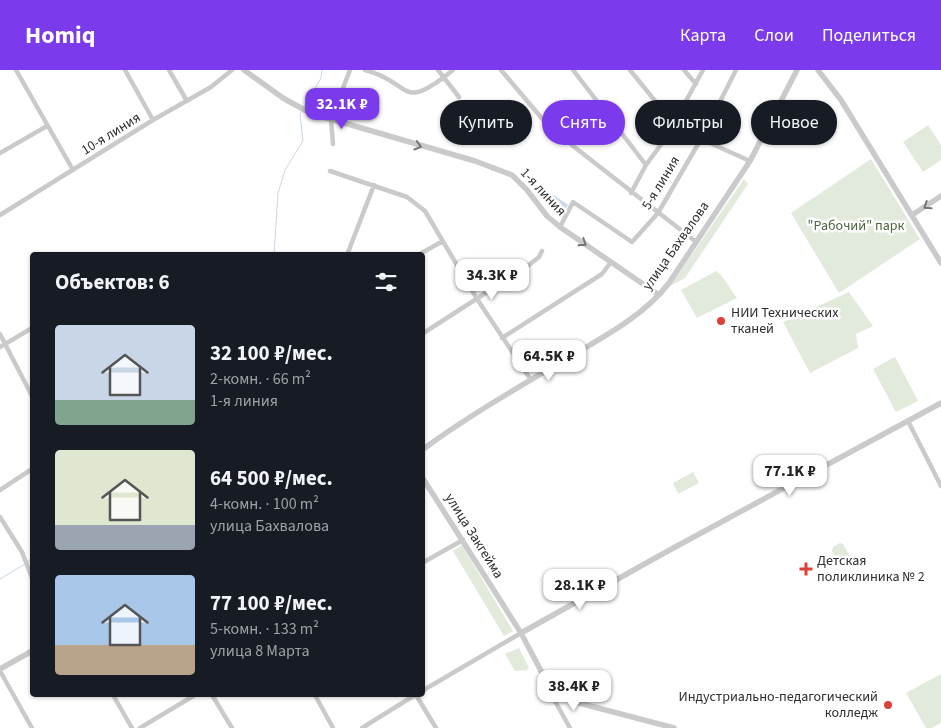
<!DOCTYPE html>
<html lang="ru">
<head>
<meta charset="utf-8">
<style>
  body { margin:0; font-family:"Source Sans 3",sans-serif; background:#20242c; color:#f1f3f6; height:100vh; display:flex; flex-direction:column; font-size:19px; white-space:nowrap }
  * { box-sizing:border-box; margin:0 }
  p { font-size:16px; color:#9ea1a6 }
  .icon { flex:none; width:28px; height:28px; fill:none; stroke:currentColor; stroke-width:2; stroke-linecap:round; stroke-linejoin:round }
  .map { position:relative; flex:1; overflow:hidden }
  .details { position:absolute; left:30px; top:182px; width:395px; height:445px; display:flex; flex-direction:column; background:#171b24; border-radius:5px; box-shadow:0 1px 4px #0004 }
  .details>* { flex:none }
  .banner { position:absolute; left:440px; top:30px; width:425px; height:45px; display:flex; gap:10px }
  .price { position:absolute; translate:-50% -42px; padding:0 11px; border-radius:10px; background:#fff; color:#222; font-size:16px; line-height:32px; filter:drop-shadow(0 1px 2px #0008) }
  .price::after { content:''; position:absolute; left:50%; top:30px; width:15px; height:11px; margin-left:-8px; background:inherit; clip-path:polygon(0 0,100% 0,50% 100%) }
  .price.on { background:#7c3aed; color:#fff }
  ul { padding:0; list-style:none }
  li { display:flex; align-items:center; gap:15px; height:125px; padding:0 25px }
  li span { display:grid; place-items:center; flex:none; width:140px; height:100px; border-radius:5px; color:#555 }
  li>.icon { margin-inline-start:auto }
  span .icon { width:60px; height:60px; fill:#fffc; stroke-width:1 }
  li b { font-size:21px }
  h2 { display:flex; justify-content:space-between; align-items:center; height:60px; padding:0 25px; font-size:21px }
  .chip { padding:0 18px; border-radius:22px; background:#171b24; box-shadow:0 1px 4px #0004; font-size:18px; line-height:45px }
  .chip.on { background:#7c3aed; color:#fff }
  header { display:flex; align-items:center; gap:30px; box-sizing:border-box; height:70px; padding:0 25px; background:#7c3aed; color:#fff }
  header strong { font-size:24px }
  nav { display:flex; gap:28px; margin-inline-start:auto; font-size:18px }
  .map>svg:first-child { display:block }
  .green { fill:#e2eadb }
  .water { fill:#c8d8e9 }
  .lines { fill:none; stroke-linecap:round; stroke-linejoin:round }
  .stream { stroke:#c8d8e9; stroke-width:1 }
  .minor { stroke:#cacaca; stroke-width:4.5 }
  .tertiary { stroke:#cacaca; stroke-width:5.5 }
  .oneway { stroke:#747474 }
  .poi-dot { fill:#dc4038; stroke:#fff; stroke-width:2 }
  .labels { text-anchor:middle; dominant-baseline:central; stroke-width:5; stroke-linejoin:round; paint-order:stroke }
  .street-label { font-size:14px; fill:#2d2d2d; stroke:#fff }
  .park-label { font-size:14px; fill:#4b663d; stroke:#fff }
  .poi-label { font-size:14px; fill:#2d2d2d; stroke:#fff; text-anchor:start }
</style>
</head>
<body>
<header>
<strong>Homiq</strong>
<nav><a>Карта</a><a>Слои</a><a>Поделиться</a></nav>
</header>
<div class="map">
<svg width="941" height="658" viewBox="0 0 941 658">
  <rect width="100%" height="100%" fill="#fff"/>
  <path class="green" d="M 928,55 L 941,75 L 941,90 L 923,102 L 903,72 Z
    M 871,89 L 920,169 L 839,223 L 791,143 Z
    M 744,109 L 748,114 L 685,208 L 670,216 Z
    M 716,201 L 721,205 L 737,228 L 697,248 L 681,220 Z
    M 849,222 L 873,256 L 856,264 L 858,278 L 810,303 L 783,252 Z
    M 895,287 L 918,331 L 896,342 L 873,299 Z
    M 693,402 L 699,413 L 678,424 L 673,413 Z
    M 840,473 L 843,474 L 850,486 L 849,489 L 841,493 L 838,492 L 832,481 L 833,477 Z
    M 462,475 L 513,561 L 504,566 L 453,481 Z
    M 519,578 L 529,598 L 527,600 L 515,601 L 505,584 Z
    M 941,604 L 941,653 L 932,658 L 926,658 L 906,623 Z"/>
  <path class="water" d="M 551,123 L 568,135 L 560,146 L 545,133 L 545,126 Z"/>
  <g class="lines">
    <path class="stream" d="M 304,37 L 321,8 L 322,0
      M 274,185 L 278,123 L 285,100 L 303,71 L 300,45 L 302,40
      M 28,492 L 32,487
      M 0,509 L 25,494"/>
    <path class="minor" d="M 16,0 L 73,100
      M 125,0 L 153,50
      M 169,0 L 187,31
      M 365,0 C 413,12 399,44 453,0
      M 438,0 L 459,27
      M 501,0 L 550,58 L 695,171
      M 573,0 L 646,95
      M 630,0 L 673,53 L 701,69 L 750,91
      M 684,0 L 696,14
      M 333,74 L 331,49 L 350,0
      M 0,83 L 47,56
      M 330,101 L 407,127 L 425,141 L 477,229 L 531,310
      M 631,123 L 646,95 L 665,69 L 703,0
      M 0,145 L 153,50 L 211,17 L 232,0
      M 560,157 L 573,132 L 632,172 L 658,143 L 701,69 L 736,0
      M 347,185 L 374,115
      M 418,185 L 443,171
      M 0,264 L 32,326
      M 422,264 L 529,195 L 539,187 L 542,181
      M 502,268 L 602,204 L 611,192
      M 0,277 L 32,258
      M 908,351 L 941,416
      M 0,420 L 32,399
      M 0,447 L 22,482 L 32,508
      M 422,493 L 463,470
      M 0,601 L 32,658
      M 549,616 L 551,624 L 570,658
      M 422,621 L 521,563
      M 113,625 L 132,658
      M 212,625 L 232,658
      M 315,625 L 333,658
      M 416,625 L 436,658
      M 140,658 L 195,625
      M 362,658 L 415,625"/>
    <path class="tertiary" d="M 244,0 L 283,28 L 310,43 L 475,91 L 512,105 L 527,120 L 547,146 L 560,157 L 659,225
      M 818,0 L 841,30 L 941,193
      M 912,145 L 941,126
      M 422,380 C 468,346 519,317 568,288 C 603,267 644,246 669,213 L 750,91 L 797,0
      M 422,407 L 521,563 L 549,616 L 564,627 L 579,633 L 674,658
      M 521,563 L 666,482 L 941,333
      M 0,599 L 32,581"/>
  </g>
  <defs><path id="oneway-chevron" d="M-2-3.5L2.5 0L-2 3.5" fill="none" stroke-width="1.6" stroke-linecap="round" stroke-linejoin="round" transform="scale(1.25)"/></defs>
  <g class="oneway">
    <use href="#oneway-chevron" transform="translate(418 76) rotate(16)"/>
    <use href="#oneway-chevron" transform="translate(927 136) rotate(147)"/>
    <use href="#oneway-chevron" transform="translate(583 173) rotate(34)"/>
  </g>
  <g class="poi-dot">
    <circle cx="721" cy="251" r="5"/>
    <path d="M803.5 491.5h5v5h5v5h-5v5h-5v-5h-5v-5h5z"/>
    <circle cx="888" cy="635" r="5"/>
  </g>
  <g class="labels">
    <g class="street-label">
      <text transform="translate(111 64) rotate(-32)">10-я линия</text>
      <text transform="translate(661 113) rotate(-59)">5-я линия</text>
      <text transform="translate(543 122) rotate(47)">1-я линия</text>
      <text transform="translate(676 176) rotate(-55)">улица Бахвалова</text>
      <text transform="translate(474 466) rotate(58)">улица Закгейма</text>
    </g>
    <g class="park-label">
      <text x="856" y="156">"Рабочий" парк</text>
    </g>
    <g class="poi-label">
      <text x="731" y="243">НИИ Технических<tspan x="731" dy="16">тканей</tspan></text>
      <text x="817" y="491">Детская<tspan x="817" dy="16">поликлиника № 2</tspan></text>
      <text x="878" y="627" text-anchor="end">Индустриально-педагогический<tspan x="878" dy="16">колледж</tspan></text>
    </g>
  </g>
</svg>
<b class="price on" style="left:342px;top:60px">32.1K ₽</b>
<b class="price" style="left:492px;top:231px">34.3K ₽</b>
<b class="price" style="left:549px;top:312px">64.5K ₽</b>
<b class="price" style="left:790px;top:427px">77.1K ₽</b>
<b class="price" style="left:580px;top:541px">28.1K ₽</b>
<b class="price" style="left:574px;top:642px">38.4K ₽</b>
<div class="banner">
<a class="chip">Купить</a>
<a class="chip on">Снять</a>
<a class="chip">Фильтры</a>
<a class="chip">Новое</a>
</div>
<section class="details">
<h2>Объектов: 6<svg class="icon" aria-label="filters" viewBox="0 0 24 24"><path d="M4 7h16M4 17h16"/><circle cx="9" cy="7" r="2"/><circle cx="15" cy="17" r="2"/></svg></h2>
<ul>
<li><span style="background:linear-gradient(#c9d6e8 75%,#7fa58c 0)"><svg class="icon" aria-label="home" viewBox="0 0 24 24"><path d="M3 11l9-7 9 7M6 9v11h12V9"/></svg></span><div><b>32 100 ₽/мес.</b><p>2-комн. · 66 m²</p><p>1-я линия</p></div></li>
<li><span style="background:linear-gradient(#dfe7d0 75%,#9aa5b1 0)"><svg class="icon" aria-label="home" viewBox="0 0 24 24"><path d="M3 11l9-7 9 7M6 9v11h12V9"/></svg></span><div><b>64 500 ₽/мес.</b><p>4-комн. · 100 m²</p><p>улица Бахвалова</p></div></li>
<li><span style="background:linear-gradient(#a9c7e8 70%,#b9a48a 0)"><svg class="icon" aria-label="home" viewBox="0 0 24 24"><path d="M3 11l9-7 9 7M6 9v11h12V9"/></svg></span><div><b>77 100 ₽/мес.</b><p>5-комн. · 133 m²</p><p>улица 8 Марта</p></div></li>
</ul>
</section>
</div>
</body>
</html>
